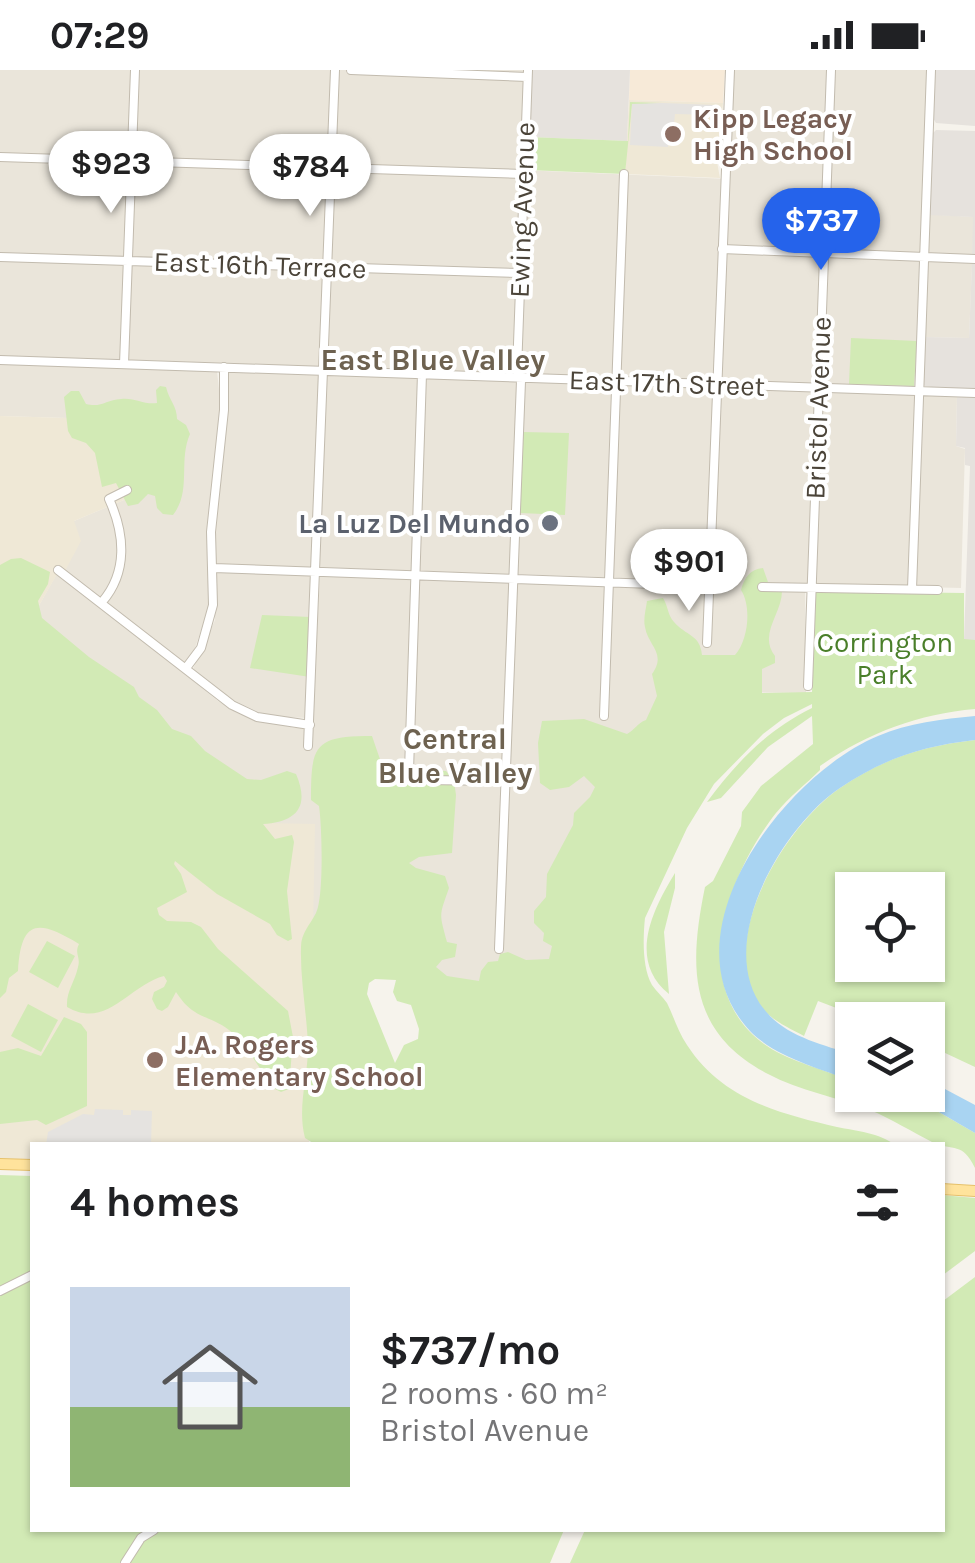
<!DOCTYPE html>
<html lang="en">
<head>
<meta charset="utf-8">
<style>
  body { margin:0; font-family:Karla,sans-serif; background:#f6f6f6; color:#202124; height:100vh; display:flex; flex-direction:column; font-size:38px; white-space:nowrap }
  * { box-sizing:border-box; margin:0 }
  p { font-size:32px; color:#757577 }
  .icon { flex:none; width:55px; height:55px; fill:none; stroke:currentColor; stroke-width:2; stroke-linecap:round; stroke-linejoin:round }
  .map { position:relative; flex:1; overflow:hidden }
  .side { position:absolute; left:30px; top:1072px; width:915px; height:390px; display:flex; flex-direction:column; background:#fff; border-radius:0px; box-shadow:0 2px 8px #0004 }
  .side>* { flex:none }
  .fabs { position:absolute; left:835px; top:802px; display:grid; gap:20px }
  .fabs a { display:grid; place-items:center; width:110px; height:110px; border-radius:0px; background:#fff; box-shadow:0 2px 8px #0004; font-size:50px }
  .price { position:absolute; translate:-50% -85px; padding:0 22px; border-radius:35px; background:#fff; color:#222; font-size:32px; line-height:65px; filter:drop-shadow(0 2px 5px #0008) }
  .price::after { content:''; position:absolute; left:50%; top:60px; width:30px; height:22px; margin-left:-15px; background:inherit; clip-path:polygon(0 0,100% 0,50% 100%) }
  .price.current { background:#2563eb; color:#fff }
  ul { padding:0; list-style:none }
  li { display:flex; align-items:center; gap:30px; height:250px; padding:0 40px }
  li span { display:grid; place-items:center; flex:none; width:280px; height:200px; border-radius:0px; color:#555 }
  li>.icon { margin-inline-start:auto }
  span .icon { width:120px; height:120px; fill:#fffc; stroke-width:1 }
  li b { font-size:42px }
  h2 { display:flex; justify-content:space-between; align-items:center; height:120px; padding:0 40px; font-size:42px }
  .status { display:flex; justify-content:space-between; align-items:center; height:70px; padding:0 50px; background:#fff; direction:ltr }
  .status svg { height:28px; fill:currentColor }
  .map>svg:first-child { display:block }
  .residential { fill:#eae5da }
  .commercial { fill:#f7ead8 }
  .industrial { fill:#e6e2dd }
  .education { fill:#efe8d6 }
  .green { fill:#d2eab5; fill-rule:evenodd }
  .parking { fill:#e5e3e0 }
  .water { fill:#a9d4f2 }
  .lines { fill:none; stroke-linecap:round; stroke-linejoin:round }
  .minor-casing { stroke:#c2bbae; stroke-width:10 }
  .major-casing { stroke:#e6c16a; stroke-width:12 }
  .minor { stroke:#fff; stroke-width:8 }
  .major { stroke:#ffe39c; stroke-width:10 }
  .education-dot { fill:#8d6e63; stroke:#fff; stroke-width:4 }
  .worship-dot { fill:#6b7280; stroke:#fff; stroke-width:4 }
  .labels { text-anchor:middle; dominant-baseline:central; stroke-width:8; stroke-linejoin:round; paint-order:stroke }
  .education-label { font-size:28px; font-weight:bold; fill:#785e54; stroke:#fff; text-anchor:start }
  .street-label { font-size:28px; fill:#4b4439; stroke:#fff }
  .worship-label { font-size:28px; font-weight:bold; fill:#5b616d; stroke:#fff; text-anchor:end }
  .park-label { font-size:28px; fill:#4a7f2a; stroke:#fff }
  .neighbourhood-label { font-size:30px; font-weight:bold; fill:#6e6250; stroke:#fff }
</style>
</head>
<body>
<div class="status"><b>07:29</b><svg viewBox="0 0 49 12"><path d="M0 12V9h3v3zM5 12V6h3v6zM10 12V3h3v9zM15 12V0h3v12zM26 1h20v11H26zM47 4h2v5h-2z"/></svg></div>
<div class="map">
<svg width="975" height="1493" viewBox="0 0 975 1493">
  <rect width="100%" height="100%" fill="#f6f3ec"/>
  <path class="residential" d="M 0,0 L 525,0 L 520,100 L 729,109 L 734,0 L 927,0 L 922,144 L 974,147 L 969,268 L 917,267 L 914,324 L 957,326 L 956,376 L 965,379 L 961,518 L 805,514 L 806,623 L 664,621 L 605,807 L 557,897 L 479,918 L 0,748 L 37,539 L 60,498 L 74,451 L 169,411 L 169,351 L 0,346 L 0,293 L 217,301 L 221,337 L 209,437 L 208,540 L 195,578 L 180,600 L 218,631 L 249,648 L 295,658 L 312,657 L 320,506 L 712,519 L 713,511 L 313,497 L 307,648 L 267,646 L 227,627 L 193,599 L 215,550 L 215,453 L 228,326 L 227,293 L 0,286 Z"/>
  <path class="commercial" d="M 630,0 L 725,0 L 723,33 L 629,30 Z"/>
  <path class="industrial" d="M 532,0 L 630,0 L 627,71 L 529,67 Z
    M 935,0 L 975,0 L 975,56 L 936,53 L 933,48 Z
    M 936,60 L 975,61 L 975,185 L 972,185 L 973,147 L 928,145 L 931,65 Z
    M 972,192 L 975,192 L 975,319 L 926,318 L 923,314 L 925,267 L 969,268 Z
    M 957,326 L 975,327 L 975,570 L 964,570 L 970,396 L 965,395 L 965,378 L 956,376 Z"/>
  <path class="education" d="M 629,30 L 723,33 L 717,92 L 720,108 L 625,104 Z
    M 0,346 L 170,351 L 169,411 L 74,451 L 81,471 L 65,501 L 60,499 L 37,539 L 0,547 Z
    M 0,748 L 315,754 L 309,1075 L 32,1075 L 32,1089 L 0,1089 Z"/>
  <path class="green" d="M 630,32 L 662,33 L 632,35 L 625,104 L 528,100 L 529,67 L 628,71 Z
    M 851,268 L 917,271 L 914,316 L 849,314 Z
    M 160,316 L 166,317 C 169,330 177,336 177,349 L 186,355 L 190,364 C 178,391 192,421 173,445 L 163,444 L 157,438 L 155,426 L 148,424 L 138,434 L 128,436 L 116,413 L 102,417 L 95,383 L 86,373 L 72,368 L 68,361 L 64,327 L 71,321 L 79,321 L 86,334 C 101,338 106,330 121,329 C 134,327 144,335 157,333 L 156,320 Z
    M 523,362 L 569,363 L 565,445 L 520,443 Z
    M 21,488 L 50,502 L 48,514 L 38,531 L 42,548 L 89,587 L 134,617 L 139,627 L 157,640 L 172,659 L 191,666 L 205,681 L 247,709 L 261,710 L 287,701 L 296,704 C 311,739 294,752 263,754 L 275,769 L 292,765 L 294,772 L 287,821 L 292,869 L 288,871 L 277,865 L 270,854 L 217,824 L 175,791 L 174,794 L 181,804 L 187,822 L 157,838 L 159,845 L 167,851 L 191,852 L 201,857 L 218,879 L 288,941 L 293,967 L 289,1019 L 281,1022 L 275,1019 C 259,1001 248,974 229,960 C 208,944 194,950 176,922 L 168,937 L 162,941 L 157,939 L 152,929 L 154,922 L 164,917 L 167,911 L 164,906 C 129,915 107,960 67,937 C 66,921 75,912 78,897 C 81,887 74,884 79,874 C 39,850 21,848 18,901 L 9,908 L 6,922 L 0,928 L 0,495 L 11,489 Z
    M 763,498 L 768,512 L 782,521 C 782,544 758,564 775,586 L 775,593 L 762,599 L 762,623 L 812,622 L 816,521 L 964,523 L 964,569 L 975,570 L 975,639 C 918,644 867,663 820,696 L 820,700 C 806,714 789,727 776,743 C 727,805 685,920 767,976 C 791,992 826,1000 852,1011 L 852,1025 L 894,1025 L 932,1038 L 975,1063 L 975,1098 C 962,1071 954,1082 932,1072 C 912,1062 892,1049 870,1040 C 837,1027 800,1021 768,1004 C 687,962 689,895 705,817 L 713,811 L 741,756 L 742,742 L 761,716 L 813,674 L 812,646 L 768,677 L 721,728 L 707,732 C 736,693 767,660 812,638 L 812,634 L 784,648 L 763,664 L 714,714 L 687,758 L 645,848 C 643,867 642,898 652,915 C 657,922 663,927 667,933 C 674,947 678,962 687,975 C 722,1029 778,1043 837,1057 C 856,1061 880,1063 895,1075 L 316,1075 L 305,1068 C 297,1037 308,1008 308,977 C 307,944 300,910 301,877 C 301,863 310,855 316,843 C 324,827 322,756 319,736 L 311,730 C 311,675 314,666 372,666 L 383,698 L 446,701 L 454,711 L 456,725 L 452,783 L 419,787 L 409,793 L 416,798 L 445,806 L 449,818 C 439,847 439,842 447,872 L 457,874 L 455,887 L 442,890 L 436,897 L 447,906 L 479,911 L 481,901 L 488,892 L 498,891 L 500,884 L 508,882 L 526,890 L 549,889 L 552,876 L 543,871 L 544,863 L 534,853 L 534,841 L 546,827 L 547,804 L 573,755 L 574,743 L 590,727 L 595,717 L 584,706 L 569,717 L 550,720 L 540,713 L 538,673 L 542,651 L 584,649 L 627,664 C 635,660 637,653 646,650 L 657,626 L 652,604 C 667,583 648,576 645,557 C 643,549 646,539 647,531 L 663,528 C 668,536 668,546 674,552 C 686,566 700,564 702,585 L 735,585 C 748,571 752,537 741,520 C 744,508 750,499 763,498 ZM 375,909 L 396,910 L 393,922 L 397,931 L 411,935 L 419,959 L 418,969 L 404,975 L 395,993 L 367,924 L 369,913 Z
    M 262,545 L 311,547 L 310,607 L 250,598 Z
    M 975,670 L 975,997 L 928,975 L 928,950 L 868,950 L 818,931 L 804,966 C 785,956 767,948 756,930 C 719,865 786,755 840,718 C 884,688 923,676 975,670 ZM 852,820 L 928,820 L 928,895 L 852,895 Z
    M 675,803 L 675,818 L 664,862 L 669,924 C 627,890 653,839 675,803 Z
    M 47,871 L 75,886 L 58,918 L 29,902 Z
    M 28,934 L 58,950 L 41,982 L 11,966 Z
    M 64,947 L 81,954 L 87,962 L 87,1036 L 46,1055 L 37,1050 L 0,1054 L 0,982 L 18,978 L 41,986 Z
    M 0,1105 L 32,1106 L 32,1460 L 564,1460 L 550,1493 L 0,1493 Z
    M 942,1125 L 975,1128 L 975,1181 L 943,1205 Z
    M 975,1207 L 975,1493 L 570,1493 L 585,1460 L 942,1460 L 943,1231 Z"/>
  <path class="parking" d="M 662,33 L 715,35 L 715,45 L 675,44 L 672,72 L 668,73 L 668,77 L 630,75 L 632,34 Z
    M 95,1039 L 123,1040 L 123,1045 L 131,1045 L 131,1040 L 152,1041 L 151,1075 L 46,1075 L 48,1062 L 83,1044 L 94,1045 Z"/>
  <path class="water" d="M 975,646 L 975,670 C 923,676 885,688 840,718 C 780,758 708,883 770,946 C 790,967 826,976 852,984 L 852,1011 C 819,998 775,987 750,961 C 661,866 784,705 878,666 C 908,653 943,649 975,646 Z
    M 928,1010 L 975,1035 L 975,1063 L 932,1038 L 894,1025 L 928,1025 Z"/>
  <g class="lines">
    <defs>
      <path id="minor" d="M 351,0 L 527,7
        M 0,87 L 523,104
        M 722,179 L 975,189
        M 0,187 L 520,203
        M 0,290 L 975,323
        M 124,294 L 135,0
        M 422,304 L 409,701 L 423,710 L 504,711
        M 214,498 L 709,516
        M 58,500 L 232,635 L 257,647 L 310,655
        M 762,517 L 938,520
        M 912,519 L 931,0
        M 102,532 C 128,502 125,464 109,429 L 127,420
        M 707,573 L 730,0
        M 186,598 L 201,578 L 213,535 L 211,462 L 224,340 L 224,297
        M 808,616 L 831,0
        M 604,646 L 624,104
        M 308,676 L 335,0
        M 499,879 L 521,311 L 517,301 L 528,0
        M 0,1221 L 32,1205
        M 125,1493 L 141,1468 L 154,1460"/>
      <path id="major" d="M 0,1094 L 32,1095
        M 942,1119 L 975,1121"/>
    </defs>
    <use href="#minor" class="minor-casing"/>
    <use href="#major" class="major-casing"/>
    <use href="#minor" class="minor"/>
    <use href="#major" class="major"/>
  </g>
  <g class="education-dot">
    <circle cx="673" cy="64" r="10"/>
    <circle cx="155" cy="990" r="10"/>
  </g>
  <circle class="worship-dot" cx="550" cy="453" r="10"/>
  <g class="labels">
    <g class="education-label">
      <text x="693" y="48">Kipp Legacy<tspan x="693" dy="32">High School</tspan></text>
      <text x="175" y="974">J.A. Rogers<tspan x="175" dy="32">Elementary School</tspan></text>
    </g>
    <g class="street-label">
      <text transform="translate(522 140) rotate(-88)">Ewing Avenue</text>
      <text transform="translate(260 195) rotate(2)">East 16th Terrace</text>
      <text transform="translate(667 313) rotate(2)">East 17th Street</text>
      <text transform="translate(818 338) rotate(-88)">Bristol Avenue</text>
    </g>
    <g class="worship-label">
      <text x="530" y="453">La Luz Del Mundo</text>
    </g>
    <g class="park-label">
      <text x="885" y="572">Corrington<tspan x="885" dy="32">Park</tspan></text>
    </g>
    <g class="neighbourhood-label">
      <text x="433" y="290">East Blue Valley</text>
      <text x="455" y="669">Central<tspan x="455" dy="34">Blue Valley</tspan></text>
    </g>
  </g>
</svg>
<div class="fabs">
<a><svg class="icon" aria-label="locate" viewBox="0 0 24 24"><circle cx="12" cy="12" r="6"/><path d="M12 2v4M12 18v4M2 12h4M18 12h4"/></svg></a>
<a><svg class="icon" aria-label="layers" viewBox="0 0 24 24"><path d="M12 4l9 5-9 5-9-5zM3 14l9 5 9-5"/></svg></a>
</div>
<b class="price" style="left:111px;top:146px">$923</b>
<b class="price" style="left:310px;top:149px">$784</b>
<b class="price current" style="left:821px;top:203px">$737</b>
<b class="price" style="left:689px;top:544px">$901</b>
<section class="side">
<h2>4 homes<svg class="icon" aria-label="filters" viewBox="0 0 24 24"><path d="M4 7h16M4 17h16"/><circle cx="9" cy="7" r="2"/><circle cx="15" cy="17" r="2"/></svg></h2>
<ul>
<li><span style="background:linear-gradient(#c9d6e8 60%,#8fb573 0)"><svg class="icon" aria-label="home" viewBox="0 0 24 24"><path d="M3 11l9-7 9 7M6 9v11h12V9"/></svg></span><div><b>$737/mo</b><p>2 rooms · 60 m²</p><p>Bristol Avenue</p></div></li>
</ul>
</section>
</div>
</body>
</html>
